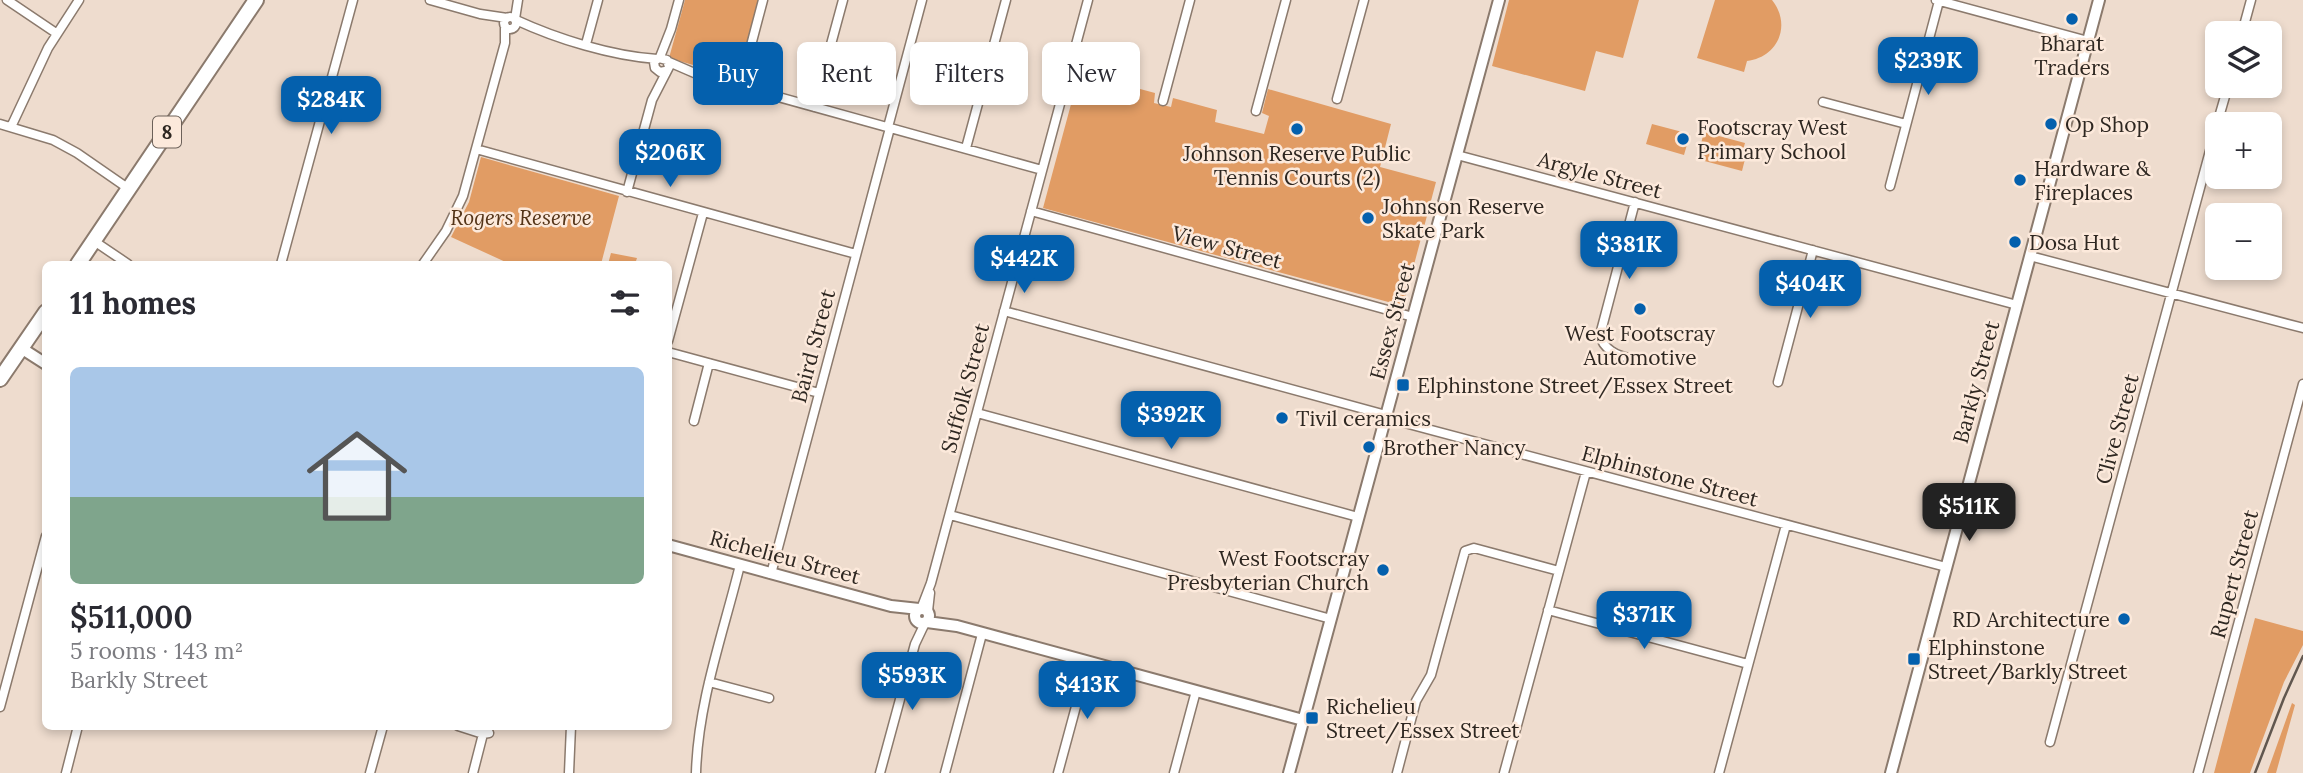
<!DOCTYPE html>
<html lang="en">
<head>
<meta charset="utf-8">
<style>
  body { margin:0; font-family:Lora,serif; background:#f7f7f7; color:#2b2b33; height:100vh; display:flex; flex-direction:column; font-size:26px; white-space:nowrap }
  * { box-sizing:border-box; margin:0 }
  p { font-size:23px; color:#7c7c81 }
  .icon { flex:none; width:38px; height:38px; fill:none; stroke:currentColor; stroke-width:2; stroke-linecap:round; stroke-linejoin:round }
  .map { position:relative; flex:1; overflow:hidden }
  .panel { position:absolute; left:42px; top:261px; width:630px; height:469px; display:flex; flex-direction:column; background:#fff; border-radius:10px; box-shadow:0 4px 10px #0003 }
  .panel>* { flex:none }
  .top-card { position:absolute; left:693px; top:42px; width:665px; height:63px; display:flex; gap:14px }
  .buttons { position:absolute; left:2205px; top:21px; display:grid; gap:14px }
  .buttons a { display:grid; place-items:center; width:77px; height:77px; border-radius:10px; background:#fff; box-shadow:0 4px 10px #0003; font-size:35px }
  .price { position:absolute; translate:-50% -60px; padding:0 16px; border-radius:14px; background:#0460ad; color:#fff; font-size:23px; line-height:46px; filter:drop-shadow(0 2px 4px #0008) }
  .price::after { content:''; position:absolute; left:50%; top:42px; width:21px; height:16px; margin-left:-10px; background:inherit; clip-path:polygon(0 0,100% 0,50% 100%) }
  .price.current { background:#222; color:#fff }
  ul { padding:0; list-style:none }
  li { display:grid; align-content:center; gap:14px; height:371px; padding:0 28px }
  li+li { border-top:2px solid #e1e1e2 }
  li span { display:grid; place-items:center; height:217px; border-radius:10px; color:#555 }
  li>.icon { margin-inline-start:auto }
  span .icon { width:126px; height:126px; fill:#fffc; stroke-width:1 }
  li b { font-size:30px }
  h2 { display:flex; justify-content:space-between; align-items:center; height:84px; padding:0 28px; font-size:30px }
  .chip { padding:0 24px; border-radius:10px; background:#fff; box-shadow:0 4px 10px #0003; font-size:24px; line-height:63px }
  .chip.current { background:#0460ad; color:#fff }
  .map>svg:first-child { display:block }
  .green { fill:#e19c64 }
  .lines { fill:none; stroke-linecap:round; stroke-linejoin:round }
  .street-casing { stroke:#8b7a6d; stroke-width:11 }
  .secondary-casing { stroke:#8b7a6d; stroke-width:14 }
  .highway-casing { stroke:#8b7a6d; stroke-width:18 }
  .street { stroke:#fff; stroke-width:8 }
  .secondary { stroke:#fff; stroke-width:10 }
  .highway { stroke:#fff; stroke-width:14 }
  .rail { stroke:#61574f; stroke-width:2.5 }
  .poi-dot { fill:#0460ad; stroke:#fce9db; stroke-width:2.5 }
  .labels { text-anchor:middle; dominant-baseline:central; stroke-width:5; stroke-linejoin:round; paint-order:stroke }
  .shield { fill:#fce9db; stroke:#6c6159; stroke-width:2 }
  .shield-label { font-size:19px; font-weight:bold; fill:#2e2721 }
  .poi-label { font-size:21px; fill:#2e2721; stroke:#fce9db; text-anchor:start }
  .street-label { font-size:21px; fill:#2e2721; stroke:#fce9db }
  .park-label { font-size:21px; font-style:italic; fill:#543418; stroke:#fce9db }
</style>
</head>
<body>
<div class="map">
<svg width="2303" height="773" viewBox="0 0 2303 773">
  <rect width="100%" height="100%" fill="#eedcce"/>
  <path class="green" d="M 685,0 L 758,0 L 738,78 L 669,58 Z
    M 1509,0 L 1639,0 L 1623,58 L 1596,51 L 1585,91 L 1492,66 Z
    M 1715,0 L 1772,0 C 1792,25 1778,57 1747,61 L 1744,72 L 1697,58 Z
    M 1077,82 L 1126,95 L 1129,86 L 1155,93 L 1154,103 L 1171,107 L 1173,98 L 1217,110 L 1215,122 L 1264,134 L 1269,116 L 1262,113 L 1268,89 L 1391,124 L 1380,167 L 1436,182 L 1403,306 L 1043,208 Z
    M 1652,124 L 1690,134 L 1684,155 L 1646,144 Z
    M 1704,132 L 1745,143 L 1741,157 L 1745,159 L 1742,171 L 1697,159 Z
    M 481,157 L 619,196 L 601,264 L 510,264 L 451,237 L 469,202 Z
    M 611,253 L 637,258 L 635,264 L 608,264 Z
    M 2255,618 L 2303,631 L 2303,645 L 2284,682 L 2250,773 L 2214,773 Z
    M 2292,703 L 2295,705 L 2276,773 L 2267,773 Z"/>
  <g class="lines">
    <defs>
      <path id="street" d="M 7,0 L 56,33
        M 430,0 L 480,14 L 507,18
        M 1936,0 L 2088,41
        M504 23a6 6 0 1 1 12 0a6 6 0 1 1-12 0Z
        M 515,19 L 518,0
        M 516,20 C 557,39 612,56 657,59
        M 2242,33 L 2251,0
        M 586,44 L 598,0
        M 660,57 L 671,29 L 679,0
        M 669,62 L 699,75 L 1042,170
        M 740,87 L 763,0
        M 1337,99 L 1364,0
        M 1163,101 L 1190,0
        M 1823,102 L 1906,124
        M 814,107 L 843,0
        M 1256,111 L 1286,0
        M 0,124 L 53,140 L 77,153 L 129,189
        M 2217,124 L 2228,86
        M 11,127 L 48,48 L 79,0
        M 888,127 L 922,0
        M 966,148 L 1006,0
        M 476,149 L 856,254
        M 1457,155 L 2017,305
        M 1890,186 L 1939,1
        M 627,192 L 652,100 L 669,67 L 667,60 L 659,58 L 654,62 L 655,68 L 660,72 L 665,71
        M 1031,211 L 1413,317
        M 94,241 L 128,264
        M 2030,256 L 2303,328
        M 281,264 L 353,0
        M 423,264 L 446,231 L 463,196 L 505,43 L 505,26
        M 1004,311 L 1386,415
        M 668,341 L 703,213
        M 668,352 L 819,393
        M 1630,358 C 1617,356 1603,349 1600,335 L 1635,202
        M 1778,382 L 1813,250
        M 977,413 L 1358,517
        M 1386,418 L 1946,567
        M 694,421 L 709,363
        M 950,515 L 1331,619
        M 771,574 L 890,128
        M 921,609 L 931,583 L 1088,0
        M 1548,610 L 1748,664
        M 928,611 L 930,593
        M 709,682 L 769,698
        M 0,707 L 46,536
        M 458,726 L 483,734 L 489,733
        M 2050,742 L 2217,125
        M 66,773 L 78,726
        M 370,773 L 383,726
        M 473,773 L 483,734
        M 569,773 L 571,726
        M 696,773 C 698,702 723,634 740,565
        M 880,773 L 915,644 L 925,623
        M 945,773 L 982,634
        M 1058,773 L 1088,662
        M 1174,773 L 1196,691
        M 1397,773 L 1416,701 L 1431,675 L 1465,551 L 1474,548 L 1559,571
        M 1504,773 L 1586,472
        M 1719,773 L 1786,525
        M 2198,773 L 2303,384"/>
      <path id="secondary" d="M 21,348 L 46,364
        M 668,545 L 891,606 L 919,609
        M915 616a7 7 0 1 1 14 0a7 7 0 1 1-14 0Z
        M 927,622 L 957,626 L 1303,720
        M 1289,773 L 1499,0
        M 1891,773 L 2099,0"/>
      <path id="highway" d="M 78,264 L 256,0
        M 0,379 L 46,312"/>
    </defs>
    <use href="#street" class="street-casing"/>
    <use href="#secondary" class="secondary-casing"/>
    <use href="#highway" class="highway-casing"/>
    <use href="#street" class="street"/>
    <use href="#secondary" class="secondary"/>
    <use href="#highway" class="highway"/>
    <path class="rail" d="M 2255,773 L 2284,698 L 2303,656"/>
  </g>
  <g class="poi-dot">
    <circle cx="2072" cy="19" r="7"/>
    <circle cx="2051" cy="124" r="7"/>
    <circle cx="1297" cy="129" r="7"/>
    <circle cx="1683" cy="139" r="7"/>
    <circle cx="2020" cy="180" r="7"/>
    <circle cx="1368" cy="218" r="7"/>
    <circle cx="2015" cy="242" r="7"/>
    <circle cx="1640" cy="309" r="7"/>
    <rect x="1396" y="378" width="14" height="14" rx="3.5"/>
    <circle cx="1282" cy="418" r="7"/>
    <circle cx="1369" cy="447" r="7"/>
    <circle cx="1383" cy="570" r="7"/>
    <circle cx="2124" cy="619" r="7"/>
    <rect x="1907" y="652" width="14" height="14" rx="3.5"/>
    <rect x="1305" y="711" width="14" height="14" rx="3.5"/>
  </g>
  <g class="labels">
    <rect class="shield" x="153" y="116.5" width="28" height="31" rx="5"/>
    <g class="shield-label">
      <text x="167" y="132">8</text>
    </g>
    <g class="poi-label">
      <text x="2072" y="43" text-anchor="middle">Bharat<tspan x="2072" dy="24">Traders</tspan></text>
      <text x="2065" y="124">Op Shop</text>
      <text x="1697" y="127">Footscray West<tspan x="1697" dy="24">Primary School</tspan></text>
      <text x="1297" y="153" text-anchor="middle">Johnson Reserve Public<tspan x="1297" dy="24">Tennis Courts (2)</tspan></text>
      <text x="2034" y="168">Hardware &amp;<tspan x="2034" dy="24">Fireplaces</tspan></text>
      <text x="1382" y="206">Johnson Reserve<tspan x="1382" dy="24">Skate Park</tspan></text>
      <text x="2029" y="242">Dosa Hut</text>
      <text x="1640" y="333" text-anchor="middle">West Footscray<tspan x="1640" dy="24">Automotive</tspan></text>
      <text x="1417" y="385">Elphinstone Street/Essex Street</text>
      <text x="1296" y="418">Tivil ceramics</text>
      <text x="1383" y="447">Brother Nancy</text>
      <text x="1369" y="558" text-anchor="end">West Footscray<tspan x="1369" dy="24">Presbyterian Church</tspan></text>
      <text x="2110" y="619" text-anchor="end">RD Architecture</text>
      <text x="1928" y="647">Elphinstone<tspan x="1928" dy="24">Street/Barkly Street</tspan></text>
      <text x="1326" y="706">Richelieu<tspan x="1326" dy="24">Street/Essex Street</tspan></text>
    </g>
    <g class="street-label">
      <text transform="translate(1600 175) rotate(15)">Argyle Street</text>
      <text transform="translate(1227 247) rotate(15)">View Street</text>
      <text transform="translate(1392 321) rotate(-75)">Essex Street</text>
      <text transform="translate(813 346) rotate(-75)">Baird Street</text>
      <text transform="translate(1976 382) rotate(-75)">Barkly Street</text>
      <text transform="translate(965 388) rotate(-75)">Suffolk Street</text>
      <text transform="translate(2117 429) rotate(-75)">Clive Street</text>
      <text transform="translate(1670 476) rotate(15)">Elphinstone Street</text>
      <text transform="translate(785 557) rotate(15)">Richelieu Street</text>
      <text transform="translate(2234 574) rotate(-75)">Rupert Street</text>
    </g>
    <g class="park-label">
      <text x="521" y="217">Rogers Reserve</text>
    </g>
  </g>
</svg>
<div class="buttons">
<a><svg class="icon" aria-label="layers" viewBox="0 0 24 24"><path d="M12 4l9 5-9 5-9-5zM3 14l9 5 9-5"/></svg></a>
<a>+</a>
<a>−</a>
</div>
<b class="price" style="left:1928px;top:97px">$239K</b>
<b class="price" style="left:331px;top:136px">$284K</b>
<b class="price" style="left:670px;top:189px">$206K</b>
<b class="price" style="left:1629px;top:281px">$381K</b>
<b class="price" style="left:1024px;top:295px">$442K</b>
<b class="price" style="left:1810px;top:320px">$404K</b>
<b class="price" style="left:1171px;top:451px">$392K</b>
<b class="price current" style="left:1969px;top:543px">$511K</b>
<b class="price" style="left:1644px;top:651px">$371K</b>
<b class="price" style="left:912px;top:712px">$593K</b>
<b class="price" style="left:1087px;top:721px">$413K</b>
<div class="top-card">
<a class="chip current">Buy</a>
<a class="chip">Rent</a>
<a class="chip">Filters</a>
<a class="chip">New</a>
</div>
<section class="panel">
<h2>11 homes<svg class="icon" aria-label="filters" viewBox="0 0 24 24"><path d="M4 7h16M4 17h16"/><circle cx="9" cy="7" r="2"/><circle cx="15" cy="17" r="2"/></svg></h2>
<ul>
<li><span style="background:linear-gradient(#a9c7e8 60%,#7fa58c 0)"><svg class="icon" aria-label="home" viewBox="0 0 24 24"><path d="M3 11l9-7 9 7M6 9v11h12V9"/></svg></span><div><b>$511,000</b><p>5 rooms · 143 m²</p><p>Barkly Street</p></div></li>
</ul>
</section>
</div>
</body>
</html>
